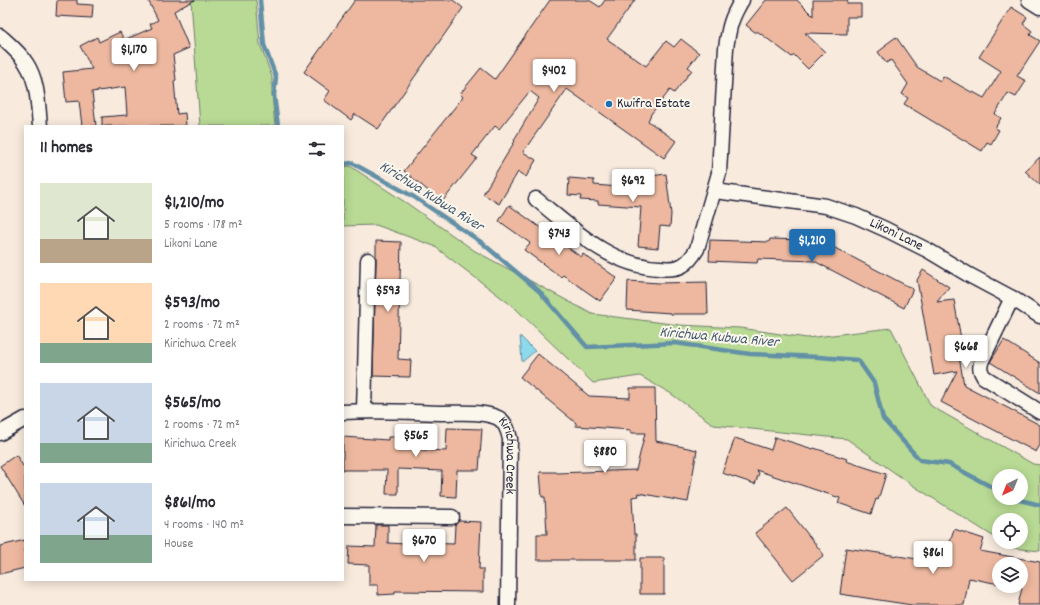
<!DOCTYPE html>
<html lang="en">
<head>
<meta charset="utf-8">
<style>
  body { margin:0; font-family:Dekko,sans-serif; background:#f7f7f7; color:#2b2b33; height:100vh; display:flex; flex-direction:column; font-size:15px; white-space:nowrap }
  * { box-sizing:border-box; margin:0 }
  p { font-size:13px; color:#7c7c81 }
  .icon { flex:none; width:22px; height:22px; fill:none; stroke:currentColor; stroke-width:2; stroke-linecap:round; stroke-linejoin:round }
  .map { position:relative; flex:1; overflow:hidden }
  .panel { position:absolute; left:24px; top:125px; width:320px; height:456px; display:flex; flex-direction:column; background:#fff; border-radius:0px; box-shadow:0 2px 10px #0003 }
  .panel>* { flex:none }
  .needle { width:26px; rotate:223deg }
  .tools { position:absolute; left:992px; top:469px; display:grid; gap:8px }
  .tools a { display:grid; place-items:center; width:36px; height:36px; border-radius:50%; background:#fff; box-shadow:0 2px 10px #0003; font-size:20px }
  .price { position:absolute; translate:-50% -34px; padding:0 9px; border-radius:4px; background:#fff; color:#222; font-size:13px; line-height:26px; filter:drop-shadow(0 1px 2px #0008) }
  .price::after { content:''; position:absolute; left:50%; top:24px; width:12px; height:9px; margin-left:-6px; background:inherit; clip-path:polygon(0 0,100% 0,50% 100%) }
  .price.current { background:#1f6fb2; color:#fff }
  ul { padding:0; list-style:none }
  li { display:flex; align-items:center; gap:12px; height:100px; padding:0 16px }
  li span { display:grid; place-items:center; flex:none; width:112px; height:80px; border-radius:0px; color:#555 }
  li>.icon { margin-inline-start:auto }
  span .icon { width:48px; height:48px; fill:#fffc; stroke-width:1 }
  li b { font-size:17px }
  h2 { display:flex; justify-content:space-between; align-items:center; height:48px; padding:0 16px; font-size:17px }
  .map>svg:first-child { display:block }
  .green { fill:#b8da94; stroke:#6d7e68; fill-rule:evenodd }
  .water { fill:#8ddaed; stroke:#6290a6 }
  .lines { fill:none; stroke-linecap:round; stroke-linejoin:round }
  .stream { stroke:#6290a6; stroke-width:4.5 }
  .building { fill:#edb89f; stroke:#22223b }
  .street-casing { stroke:#22223b; stroke-width:17 }
  .street { stroke:#fbf7ec; stroke-width:14 }
  .poi-dot { fill:#1f6fb2; stroke:#fbf7ec; stroke-width:1.5 }
  .labels { text-anchor:middle; dominant-baseline:central; stroke-width:4; stroke-linejoin:round; paint-order:stroke }
  .poi-label { font-size:14px; fill:#22223b; stroke:#fbf7ec; text-anchor:start }
  .street-label { font-size:14px; fill:#22223b; stroke:#fbf7ec }
  .water-label { font-size:15px; font-style:italic; fill:#425970; stroke:#fbf7ec }
</style>
</head>
<body>
<div class="map">
<svg width="1040" height="605" viewBox="0 0 1040 605">
  <rect width="100%" height="100%" fill="#f8eadd"/>
  <filter id="ink" filterUnits="userSpaceOnUse"><feTurbulence type="fractalNoise" baseFrequency=".025" numOctaves="2"/><feDisplacementMap in="SourceGraphic" scale="8" xChannelSelector="R" yChannelSelector="G"/><feConvolveMatrix kernelMatrix="1 2 1 2 8 2 1 2 1" color-interpolation-filters="sRGB"/></filter>
  <g filter="url(#ink)">
    <path class="green" d="M 191,0 L 256,0 L 260,44 L 272,77 L 272,94 L 275,126 L 200,126 Z
      M 350,166 L 408,204 L 475,251 L 592,314 L 680,325 L 740,328 L 807,338 L 891,328 L 931,406 L 1033,464 L 1040,465 L 1040,551 L 1012,548 L 1003,542 L 1021,542 L 1021,520 L 999,520 L 999,540 L 909,483 L 847,439 L 714,425 L 670,393 L 640,376 L 593,383 L 515,308 L 434,246 L 376,225 L 343,226 L 343,167 ZM 999,476 L 1021,476 L 1021,498 L 999,498 Z"/>
    <path class="water" d="M 520,336 L 535,351 L 522,362 Z"/>
    <g class="lines">
      <path class="stream" d="M 260,0 L 264,45 L 276,77 L 274,95 L 278,126
        M 343,164 L 352,163 L 414,197 L 481,242 L 539,291 L 587,347 L 675,343 L 750,354 L 819,357 L 858,360 L 874,383 L 883,419 L 920,460 L 949,464 L 999,491
        M 1012,498 L 1040,505"/>
    </g>
    <path class="building" d="M 57,0 L 77,0 L 77,4 L 93,5 L 92,18 L 56,16 Z
      M 148,0 L 195,0 L 174,11 L 189,48 L 173,55 L 176,80 L 174,81 L 177,114 L 185,113 L 186,126 L 102,126 L 102,117 L 127,115 L 125,87 L 92,92 L 96,126 L 82,126 L 79,101 L 66,102 L 63,72 L 92,69 L 80,46 L 97,37 L 99,42 L 120,32 L 124,40 L 152,28 L 150,24 L 158,20 Z
      M 355,0 L 453,0 L 463,8 L 378,129 L 355,114 L 351,120 L 324,100 L 330,91 L 304,72 Z
      M 550,0 L 589,0 L 600,7 L 605,0 L 635,0 L 607,39 L 646,66 L 666,41 L 674,47 L 681,39 L 699,53 L 688,67 L 692,70 L 674,93 L 670,90 L 651,114 L 648,121 L 676,141 L 664,158 L 567,89 L 523,152 L 536,160 L 526,177 L 518,172 L 499,204 L 483,194 L 515,141 L 514,140 L 539,98 L 530,91 L 499,129 L 495,126 L 472,155 L 477,158 L 442,202 L 404,171 L 463,97 L 460,94 L 481,68 L 495,79 Z
      M 766,0 L 797,0 L 813,16 L 813,0 L 848,0 L 847,4 L 861,4 L 861,17 L 847,17 L 847,34 L 805,33 L 825,52 L 808,69 L 794,55 L 792,57 L 757,31 L 756,33 L 746,25 Z
      M 1011,7 L 1027,17 L 1023,24 L 1032,31 L 1030,35 L 1040,41 L 1017,76 L 1026,81 L 1016,97 L 1008,93 L 995,114 L 1001,118 L 995,128 L 999,130 L 991,144 L 987,142 L 982,151 L 904,104 L 908,98 L 902,94 L 908,84 L 891,60 L 886,63 L 878,52 L 886,46 L 885,45 L 896,37 L 917,67 L 940,81 L 943,76 L 973,93 L 973,92 L 984,98 L 1001,71 L 979,57 Z
      M 1040,157 L 1040,185 L 1025,171 Z
      M 666,174 L 671,214 L 670,227 L 660,226 L 658,248 L 638,246 L 641,207 L 598,204 L 598,201 L 580,200 L 581,196 L 568,195 L 569,178 L 594,180 L 594,185 L 645,189 L 644,177 Z
      M 509,205 L 581,257 L 583,254 L 617,278 L 600,301 L 563,275 L 561,277 L 524,250 L 530,243 L 499,221 Z
      M 770,239 L 805,240 L 804,244 L 821,244 L 830,249 L 831,246 L 913,289 L 904,308 L 814,261 L 758,259 L 757,263 L 709,261 L 710,240 L 769,242 Z
      M 376,241 L 401,242 L 398,359 L 411,360 L 410,377 L 373,376 L 376,260 Z
      M 923,270 L 949,287 L 937,302 L 954,300 L 961,339 L 956,339 L 964,385 L 1040,425 L 1040,445 L 1036,452 L 941,402 L 957,371 L 934,375 L 917,280 Z
      M 628,281 L 659,283 L 707,282 L 708,314 L 671,314 L 671,313 L 627,310 Z
      M 1004,340 L 1040,363 L 1040,393 L 990,362 Z
      M 538,354 L 589,396 L 630,398 L 630,388 L 655,388 L 656,441 L 697,450 L 688,502 L 638,493 L 639,496 L 632,497 L 634,534 L 636,534 L 636,560 L 537,560 L 537,534 L 547,534 L 545,497 L 542,497 L 540,472 L 556,472 L 557,473 L 636,470 L 645,433 L 631,433 L 631,430 L 576,426 L 576,423 L 520,377 Z
      M 447,428 L 482,429 L 479,470 L 457,470 L 456,497 L 441,496 L 442,471 L 398,469 L 398,494 L 386,494 L 387,470 L 343,470 L 343,437 L 388,440 L 388,437 L 406,437 L 405,449 L 446,451 Z
      M 775,437 L 813,449 L 814,448 L 847,459 L 846,461 L 886,474 L 878,500 L 876,499 L 871,514 L 838,503 L 840,498 L 756,470 L 759,473 L 755,484 L 722,473 L 735,438 L 771,450 Z
      M 16,455 L 25,469 L 25,506 L 0,466 Z
      M 787,508 L 824,555 L 793,580 L 755,533 Z
      M 459,521 L 481,522 L 479,569 L 483,569 L 483,592 L 395,591 L 395,594 L 378,595 L 378,585 L 369,585 L 369,565 L 348,564 L 349,546 L 375,547 L 376,525 L 388,525 L 388,543 L 425,545 L 425,543 L 454,544 L 455,525 Z
      M 954,529 L 984,539 L 980,551 L 1040,562 L 1040,605 L 1018,605 L 1022,588 L 1009,586 L 1021,586 L 1021,564 L 999,564 L 999,584 L 969,578 L 964,605 L 912,605 L 840,594 L 846,548 L 943,563 Z
      M 25,540 L 25,568 L 0,574 L 0,546 Z
      M 640,558 L 664,558 L 664,594 L 640,594 Z"/>
    <g class="lines">
      <defs>
        <g id="street">
          <path d="M 1029,0 L 1040,7"/>
          <path d="M 0,36 C 9,44 20,53 26,63 C 38,81 38,105 40,126"/>
          <path id="s1" d="M 715,191 L 826,206 L 856,216 L 887,230 L 929,251 L 969,275 L 1012,298 L 1040,316"/>
          <path d="M 536,199 C 572,228 610,266 659,268 C 667,269 676,269 683,265 C 689,262 694,254 697,249 L 719,173 L 726,48 C 729,27 731,18 742,0"/>
          <path d="M 1012,298 L 982,360 C 979,367 980,371 984,377 L 1040,412"/>
          <path d="M 364,411 L 368,260"/>
          <path id="s2" d="M 343,412 C 376,410 408,412 441,413 C 459,413 479,411 496,417 C 505,420 508,430 510,439 L 508,605"/>
          <path d="M 0,433 L 25,419"/>
          <path d="M 343,516 L 452,517"/>
        </g>
      </defs>
      <use href="#street" class="street-casing"/>
      <use href="#street" class="street"/>
    </g>
  </g>
  <circle class="poi-dot" cx="609" cy="104" r="4"/>
  <g class="labels">
    <g class="poi-label">
      <text x="617" y="104">Kwifra Estate</text>
    </g>
    <g class="street-label">
      <text stroke="none"><textPath href="#s1" startOffset="188">Likoni Lane</textPath></text>
      <text stroke="none"><textPath href="#s2" startOffset="197">Kirichwa Creek</textPath></text>
    </g>
    <g class="water-label">
      <text transform="translate(431 197) rotate(32)">Kirichwa Kubwa River</text>
      <text transform="translate(719 338) rotate(5)">Kirichwa Kubwa River</text>
    </g>
  </g>
</svg>
<div class="tools">
<a><svg class="needle" viewBox="-14 -14 28 28"><path d="M0-13l5 13h-10z" fill="#e53935"/><path d="M0 13l5-13h-10z" fill="#7c7c81"/></svg></a>
<a><svg class="icon" aria-label="locate" viewBox="0 0 24 24"><circle cx="12" cy="12" r="6"/><path d="M12 2v4M12 18v4M2 12h4M18 12h4"/></svg></a>
<a><svg class="icon" aria-label="layers" viewBox="0 0 24 24"><path d="M12 4l9 5-9 5-9-5zM3 14l9 5 9-5"/></svg></a>
</div>
<b class="price" style="left:134px;top:72px">$1,170</b>
<b class="price" style="left:554px;top:93px">$402</b>
<b class="price" style="left:633px;top:203px">$692</b>
<b class="price" style="left:559px;top:256px">$743</b>
<b class="price current" style="left:812px;top:263px">$1,210</b>
<b class="price" style="left:388px;top:313px">$593</b>
<b class="price" style="left:966px;top:369px">$668</b>
<b class="price" style="left:416px;top:458px">$565</b>
<b class="price" style="left:605px;top:474px">$880</b>
<b class="price" style="left:424px;top:563px">$670</b>
<b class="price" style="left:933px;top:575px">$861</b>
<section class="panel">
<h2>11 homes<svg class="icon" aria-label="filters" viewBox="0 0 24 24"><path d="M4 7h16M4 17h16"/><circle cx="9" cy="7" r="2"/><circle cx="15" cy="17" r="2"/></svg></h2>
<ul>
<li><span style="background:linear-gradient(#dfe7d0 70%,#b9a48a 0)"><svg class="icon" aria-label="home" viewBox="0 0 24 24"><path d="M3 11l9-7 9 7M6 9v11h12V9"/></svg></span><div><b>$1,210/mo</b><p>5 rooms · 178 m²</p><p>Likoni Lane</p></div></li>
<li><span style="background:linear-gradient(#ffd9b3 75%,#7fa58c 0)"><svg class="icon" aria-label="home" viewBox="0 0 24 24"><path d="M3 11l9-7 9 7M6 9v11h12V9"/></svg></span><div><b>$593/mo</b><p>2 rooms · 72 m²</p><p>Kirichwa Creek</p></div></li>
<li><span style="background:linear-gradient(#c9d6e8 75%,#7fa58c 0)"><svg class="icon" aria-label="home" viewBox="0 0 24 24"><path d="M3 11l9-7 9 7M6 9v11h12V9"/></svg></span><div><b>$565/mo</b><p>2 rooms · 72 m²</p><p>Kirichwa Creek</p></div></li>
<li><span style="background:linear-gradient(#c9d6e8 65%,#7fa58c 0)"><svg class="icon" aria-label="home" viewBox="0 0 24 24"><path d="M3 11l9-7 9 7M6 9v11h12V9"/></svg></span><div><b>$861/mo</b><p>4 rooms · 140 m²</p><p>House</p></div></li>
</ul>
</section>
</div>
</body>
</html>
